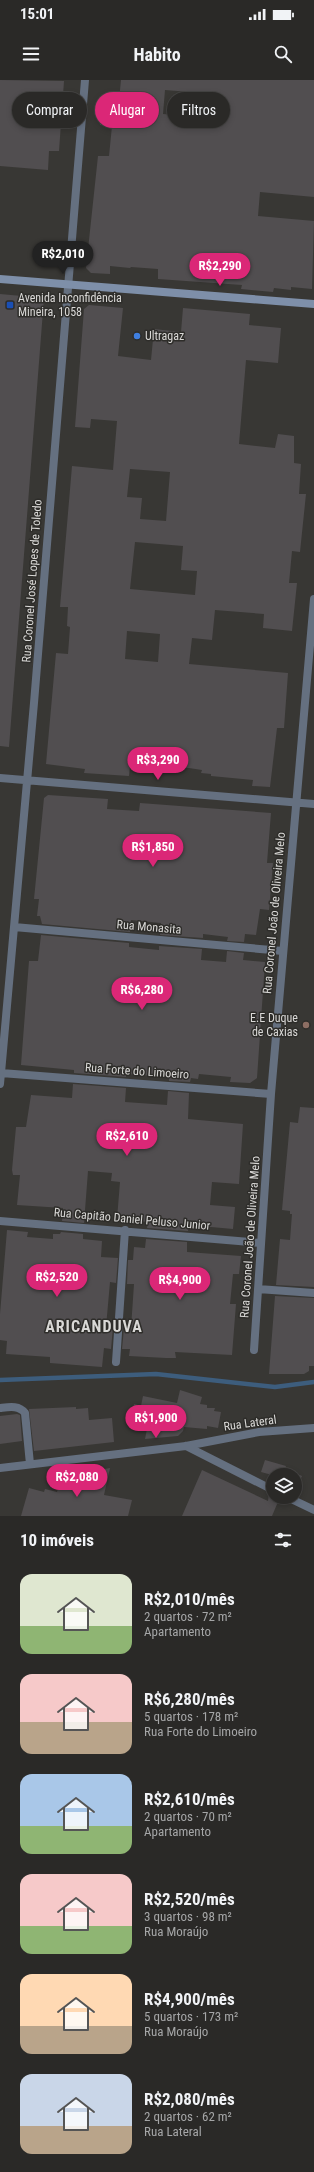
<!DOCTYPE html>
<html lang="pt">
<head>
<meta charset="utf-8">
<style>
  body { margin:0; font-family:"Roboto Condensed",sans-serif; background:#32312f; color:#f1f3f6; height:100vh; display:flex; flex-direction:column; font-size:15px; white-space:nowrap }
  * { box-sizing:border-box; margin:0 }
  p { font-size:13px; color:#a5a6a7 }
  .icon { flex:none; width:22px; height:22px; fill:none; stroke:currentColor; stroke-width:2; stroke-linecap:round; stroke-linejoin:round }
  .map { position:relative; height:1436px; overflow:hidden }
  .details { display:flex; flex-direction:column; background:#2a2927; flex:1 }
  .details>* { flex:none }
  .top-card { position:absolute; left:12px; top:12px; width:290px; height:36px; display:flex; gap:8px }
  .tools { position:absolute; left:266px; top:1388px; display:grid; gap:8px }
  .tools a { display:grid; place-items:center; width:36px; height:36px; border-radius:50%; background:#2a2927; box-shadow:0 2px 6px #0003,0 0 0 1px #464544; font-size:20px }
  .price { position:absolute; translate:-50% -34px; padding:0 9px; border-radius:14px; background:#db2777; color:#fff; font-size:13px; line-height:26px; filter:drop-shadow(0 1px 2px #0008) }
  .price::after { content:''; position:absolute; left:50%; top:24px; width:12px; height:9px; margin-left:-6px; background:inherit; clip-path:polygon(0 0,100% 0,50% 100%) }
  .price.selected { background:#222; color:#fff }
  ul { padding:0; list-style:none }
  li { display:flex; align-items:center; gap:12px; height:100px; padding:0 20px }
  li span { display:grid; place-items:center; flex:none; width:112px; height:80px; border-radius:12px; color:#555 }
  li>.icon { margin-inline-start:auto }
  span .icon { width:48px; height:48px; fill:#fffc; stroke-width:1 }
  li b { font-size:17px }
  h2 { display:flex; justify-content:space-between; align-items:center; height:48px; padding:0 20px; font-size:17px }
  .chip { padding:0 14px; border-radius:18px; background:#2a2927; box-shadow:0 2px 6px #0003,0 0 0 1px #464544; font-size:14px; line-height:36px }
  .chip.selected { background:#db2777; color:#fff }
  .status { display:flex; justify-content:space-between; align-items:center; height:28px; padding:0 20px; background:#2a2927; direction:ltr }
  .status svg { height:11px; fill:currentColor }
  header { display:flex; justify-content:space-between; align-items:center; height:52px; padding:0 20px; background:#2a2927; font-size:18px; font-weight:700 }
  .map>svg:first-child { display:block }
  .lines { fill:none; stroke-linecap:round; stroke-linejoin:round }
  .stream { stroke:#3d5d7d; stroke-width:4.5 }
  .building { fill:#514e50; fill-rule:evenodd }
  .street { stroke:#657080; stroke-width:8 }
  .secondary { stroke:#7e8fa9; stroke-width:8 }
  .transit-dot { fill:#1a4fb4; stroke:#2e2d2a; stroke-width:1.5 }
  .shop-dot { fill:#3f7fe0; stroke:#2e2d2a; stroke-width:1.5 }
  .education-dot { fill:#8d6e63; stroke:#2e2d2a; stroke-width:1.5 }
  .labels { text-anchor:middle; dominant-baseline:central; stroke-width:3; stroke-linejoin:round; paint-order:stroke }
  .poi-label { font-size:12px; fill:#d9d8d6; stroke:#2e2d2a; text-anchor:start }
  .street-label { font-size:12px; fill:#d9d8d6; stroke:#2e2d2a }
  .district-label { font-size:16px; font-weight:bold; letter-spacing:1px; fill:#d9d8d6; stroke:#2e2d2a }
</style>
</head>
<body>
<div class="status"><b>15:01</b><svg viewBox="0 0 49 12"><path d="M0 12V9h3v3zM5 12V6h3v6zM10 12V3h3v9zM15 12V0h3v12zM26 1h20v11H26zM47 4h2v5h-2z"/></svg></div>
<header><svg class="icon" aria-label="menu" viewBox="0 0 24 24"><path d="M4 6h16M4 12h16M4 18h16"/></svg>Habito<svg class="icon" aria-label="search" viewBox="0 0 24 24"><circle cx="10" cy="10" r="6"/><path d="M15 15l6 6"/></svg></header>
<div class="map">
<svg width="314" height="1436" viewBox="0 0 314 1436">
  <rect width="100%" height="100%" fill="#383734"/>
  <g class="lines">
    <path class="stream" d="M 0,1300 L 156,1294 L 275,1307 L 314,1302"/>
  </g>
  <path class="building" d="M 0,0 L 64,1 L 59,71 L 49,71 L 48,90 L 0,86 Z
    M 121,0 L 314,0 L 314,117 L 260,112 L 258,136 L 314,141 L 312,209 L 291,207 L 291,210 L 274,208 L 273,212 L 241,209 L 242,205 L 158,199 L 158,189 L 131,187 L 130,188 L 110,186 L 110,194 L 91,193 L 86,188 L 98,76 L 109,76 L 112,46 L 100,45 L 102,29 L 118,30 ZM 165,10 L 202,13 L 200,37 L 163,34 Z
    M 0,214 L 44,218 L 9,667 L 0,666 Z
    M 89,225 L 123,228 L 118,276 L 151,280 L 154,249 L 181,252 L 183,228 L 250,234 L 249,245 L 281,248 L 278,283 L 246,280 L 239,364 L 275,368 L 278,354 L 294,356 L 294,383 L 301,384 L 299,414 L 306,414 L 300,472 L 292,471 L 289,503 L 297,503 L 292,551 L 263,548 L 264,534 L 215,530 L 212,560 L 192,558 L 189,584 L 288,593 L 284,648 L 277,648 L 270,707 L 252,706 L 253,700 L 211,696 L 211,694 L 201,693 L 202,690 L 189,688 L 130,686 L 129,696 L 84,693 L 85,689 L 46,684 L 56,573 L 68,574 L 70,547 L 67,546 L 68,527 L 60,527 L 72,386 L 113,390 L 117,341 L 91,339 L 90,348 L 75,347 L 84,229 ZM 130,389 L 170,392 L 166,441 L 140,439 L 142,418 L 127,417 ZM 135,462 L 183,466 L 181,490 L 197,491 L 195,515 L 130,509 ZM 127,551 L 160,554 L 158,582 L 125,579 Z
    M 48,715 L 108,719 L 107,729 L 139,731 L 140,723 L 271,733 L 267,783 L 273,783 L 269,830 L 260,829 L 256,855 L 245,854 L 244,862 L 227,861 L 228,857 L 203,854 L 203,858 L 160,855 L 161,843 L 131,840 L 130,852 L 42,844 L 40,836 L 37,836 L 39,819 L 34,819 L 44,718 Z
    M 41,855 L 129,863 L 129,867 L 159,870 L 159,866 L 202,869 L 201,880 L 226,882 L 227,871 L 244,873 L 243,880 L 265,882 L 257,998 L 250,1003 L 230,1002 L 231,997 L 199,994 L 198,999 L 191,998 L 190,1002 L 169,1001 L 169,997 L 126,994 L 126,997 L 74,993 L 74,990 L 21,985 L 29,881 L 38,881 Z
    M 73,1004 L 126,1008 L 125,1022 L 167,1025 L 168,1011 L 189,1013 L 188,1039 L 243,1044 L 239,1104 L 212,1102 L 210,1125 L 235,1127 L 233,1149 L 189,1145 L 188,1151 L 147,1148 L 148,1142 L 117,1139 L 120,1102 L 111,1101 L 112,1093 L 88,1091 L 84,1143 L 62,1141 L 63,1128 L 17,1125 L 20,1095 L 13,1095 L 12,1090 L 16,1047 L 26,1047 L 31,1015 L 72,1018 Z
    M 300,1027 L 314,1028 L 314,1207 L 276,1205 L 280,1159 L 290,1160 L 292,1134 L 290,1134 L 290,1131 L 282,1130 L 290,1042 L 298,1043 Z
    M 7,1150 L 28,1152 L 27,1157 L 53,1159 L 53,1154 L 60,1154 L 61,1152 L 83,1154 L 83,1159 L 102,1161 L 101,1177 L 118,1178 L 116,1203 L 110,1202 L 106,1247 L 113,1247 L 111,1269 L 104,1268 L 102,1287 L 50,1283 L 50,1277 L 6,1274 L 7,1261 L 0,1260 L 0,1234 Z
    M 146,1159 L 187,1162 L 187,1172 L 241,1176 L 239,1194 L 233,1194 L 230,1224 L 236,1224 L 232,1275 L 175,1272 L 176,1278 L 166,1278 L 129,1276 L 130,1269 L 122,1269 L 124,1248 L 131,1248 L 134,1204 L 127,1204 L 128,1180 L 133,1180 L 134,1167 L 145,1168 Z
    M 275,1216 L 314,1218 L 314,1286 L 309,1286 L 309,1291 L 304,1294 L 269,1294 Z
    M 180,1310 L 202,1317 L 200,1324 L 207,1325 L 207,1328 L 215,1328 L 214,1331 L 221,1332 L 218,1348 L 207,1346 L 207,1349 L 184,1347 L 183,1351 L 178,1356 L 145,1359 L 147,1349 L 130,1345 L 134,1324 L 141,1326 L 143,1316 L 177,1323 Z
    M 76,1327 L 76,1329 L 88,1328 L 89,1340 L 112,1338 L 114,1362 L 34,1371 L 29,1329 Z
    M 17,1334 L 20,1335 L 22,1361 L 0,1364 L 0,1336 Z
    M 265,1380 L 286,1386 L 285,1389 L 302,1396 L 296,1409 L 295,1395 L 273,1395 L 273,1404 L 271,1403 L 272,1395 L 261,1392 Z
    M 110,1388 L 104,1415 L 132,1420 L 128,1436 L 21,1436 L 29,1408 L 44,1412 L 45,1409 L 57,1412 L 61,1397 Z
    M 202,1390 L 268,1421 L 269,1414 L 273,1417 L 280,1417 L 272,1436 L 182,1436 Z"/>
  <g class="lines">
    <path class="street" d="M 0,698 L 314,724
      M 14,847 L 283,871
      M 1,993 L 271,1014
      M 0,1004 L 34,623 L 85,0
      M 0,1141 L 261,1163
      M 258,1209 L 314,1213
      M 254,1270 L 271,1014 L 314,519
      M 116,1282 L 125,1150
      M 0,1328 C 9,1327 19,1325 25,1333 L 30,1384
      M 186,1366 L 273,1410
      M 0,1388 L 186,1366 L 259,1352 L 314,1348
      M 287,1417 L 314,1430"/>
    <path class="secondary" d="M 0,199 L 314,224"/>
  </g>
  <rect class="transit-dot" x="6" y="221" width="8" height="8" rx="2"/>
  <circle class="shop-dot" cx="137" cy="256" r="4"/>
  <circle class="education-dot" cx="306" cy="945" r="4"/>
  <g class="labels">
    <g class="poi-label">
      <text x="18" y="218">Avenida Inconfidência<tspan x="18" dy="14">Mineira, 1058</tspan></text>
      <text x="145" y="256">Ultragaz</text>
      <text x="298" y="938" text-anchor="end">E.E Duque<tspan x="298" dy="14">de Caxias</tspan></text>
    </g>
    <g class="street-label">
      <text transform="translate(32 501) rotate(-86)">Rua Coronel José Lopes de Toledo</text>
      <text transform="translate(274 833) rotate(-85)">Rua Coronel João de Oliveira Melo</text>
      <text transform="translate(149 847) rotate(5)">Rua Monasita</text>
      <text transform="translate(137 991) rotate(4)">Rua Forte do Limoeiro</text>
      <text transform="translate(132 1139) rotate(5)">Rua Capitão Daniel Peluso Junior</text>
      <text transform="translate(250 1157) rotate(-86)">Rua Coronel João de Oliveira Melo</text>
      <text transform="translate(250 1343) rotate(-8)">Rua Lateral</text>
    </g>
    <g class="district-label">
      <text x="94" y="1246">ARICANDUVA</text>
    </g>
  </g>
</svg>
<div class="tools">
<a><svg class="icon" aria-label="layers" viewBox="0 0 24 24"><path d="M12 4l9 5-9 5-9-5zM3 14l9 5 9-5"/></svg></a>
</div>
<b class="price selected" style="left:63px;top:195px">R$2,010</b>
<b class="price" style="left:220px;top:207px">R$2,290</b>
<b class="price" style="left:158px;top:701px">R$3,290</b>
<b class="price" style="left:153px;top:788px">R$1,850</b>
<b class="price" style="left:142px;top:931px">R$6,280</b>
<b class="price" style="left:127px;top:1077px">R$2,610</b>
<b class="price" style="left:57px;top:1218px">R$2,520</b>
<b class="price" style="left:180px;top:1221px">R$4,900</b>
<b class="price" style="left:156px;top:1359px">R$1,900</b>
<b class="price" style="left:77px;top:1418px">R$2,080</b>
<div class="top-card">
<a class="chip">Comprar</a>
<a class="chip selected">Alugar</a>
<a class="chip">Filtros</a>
</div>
</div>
<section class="details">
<h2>10 imóveis<svg class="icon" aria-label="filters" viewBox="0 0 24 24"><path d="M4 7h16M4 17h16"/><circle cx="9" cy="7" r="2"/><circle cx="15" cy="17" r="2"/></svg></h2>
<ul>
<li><span style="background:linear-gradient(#dfe7d0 65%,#8fb573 0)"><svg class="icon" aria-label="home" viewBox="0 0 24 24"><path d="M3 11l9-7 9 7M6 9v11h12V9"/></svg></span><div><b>R$2,010/mês</b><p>2 quartos · 72 m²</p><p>Apartamento</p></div></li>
<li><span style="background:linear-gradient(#f6c9c9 60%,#b9a48a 0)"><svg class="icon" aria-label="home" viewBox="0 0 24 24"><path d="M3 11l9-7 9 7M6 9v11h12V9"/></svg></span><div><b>R$6,280/mês</b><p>5 quartos · 178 m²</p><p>Rua Forte do Limoeiro</p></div></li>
<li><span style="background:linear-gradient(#a9c7e8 65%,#8fb573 0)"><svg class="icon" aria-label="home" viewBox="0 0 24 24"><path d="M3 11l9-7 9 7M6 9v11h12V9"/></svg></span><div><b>R$2,610/mês</b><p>2 quartos · 70 m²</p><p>Apartamento</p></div></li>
<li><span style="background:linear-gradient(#f6c9c9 65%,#8fb573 0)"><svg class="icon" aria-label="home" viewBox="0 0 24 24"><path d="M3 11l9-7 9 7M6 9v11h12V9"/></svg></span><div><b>R$2,520/mês</b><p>3 quartos · 98 m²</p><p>Rua Moraújo</p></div></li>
<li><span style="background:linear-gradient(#ffd9b3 65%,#b9a48a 0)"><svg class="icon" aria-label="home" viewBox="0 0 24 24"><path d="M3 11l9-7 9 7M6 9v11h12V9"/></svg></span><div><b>R$4,900/mês</b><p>5 quartos · 173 m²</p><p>Rua Moraújo</p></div></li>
<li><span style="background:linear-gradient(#c9d6e8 65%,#b9a48a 0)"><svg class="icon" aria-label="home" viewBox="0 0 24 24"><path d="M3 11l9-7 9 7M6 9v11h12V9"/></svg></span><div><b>R$2,080/mês</b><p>2 quartos · 62 m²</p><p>Rua Lateral</p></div></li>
</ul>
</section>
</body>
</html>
